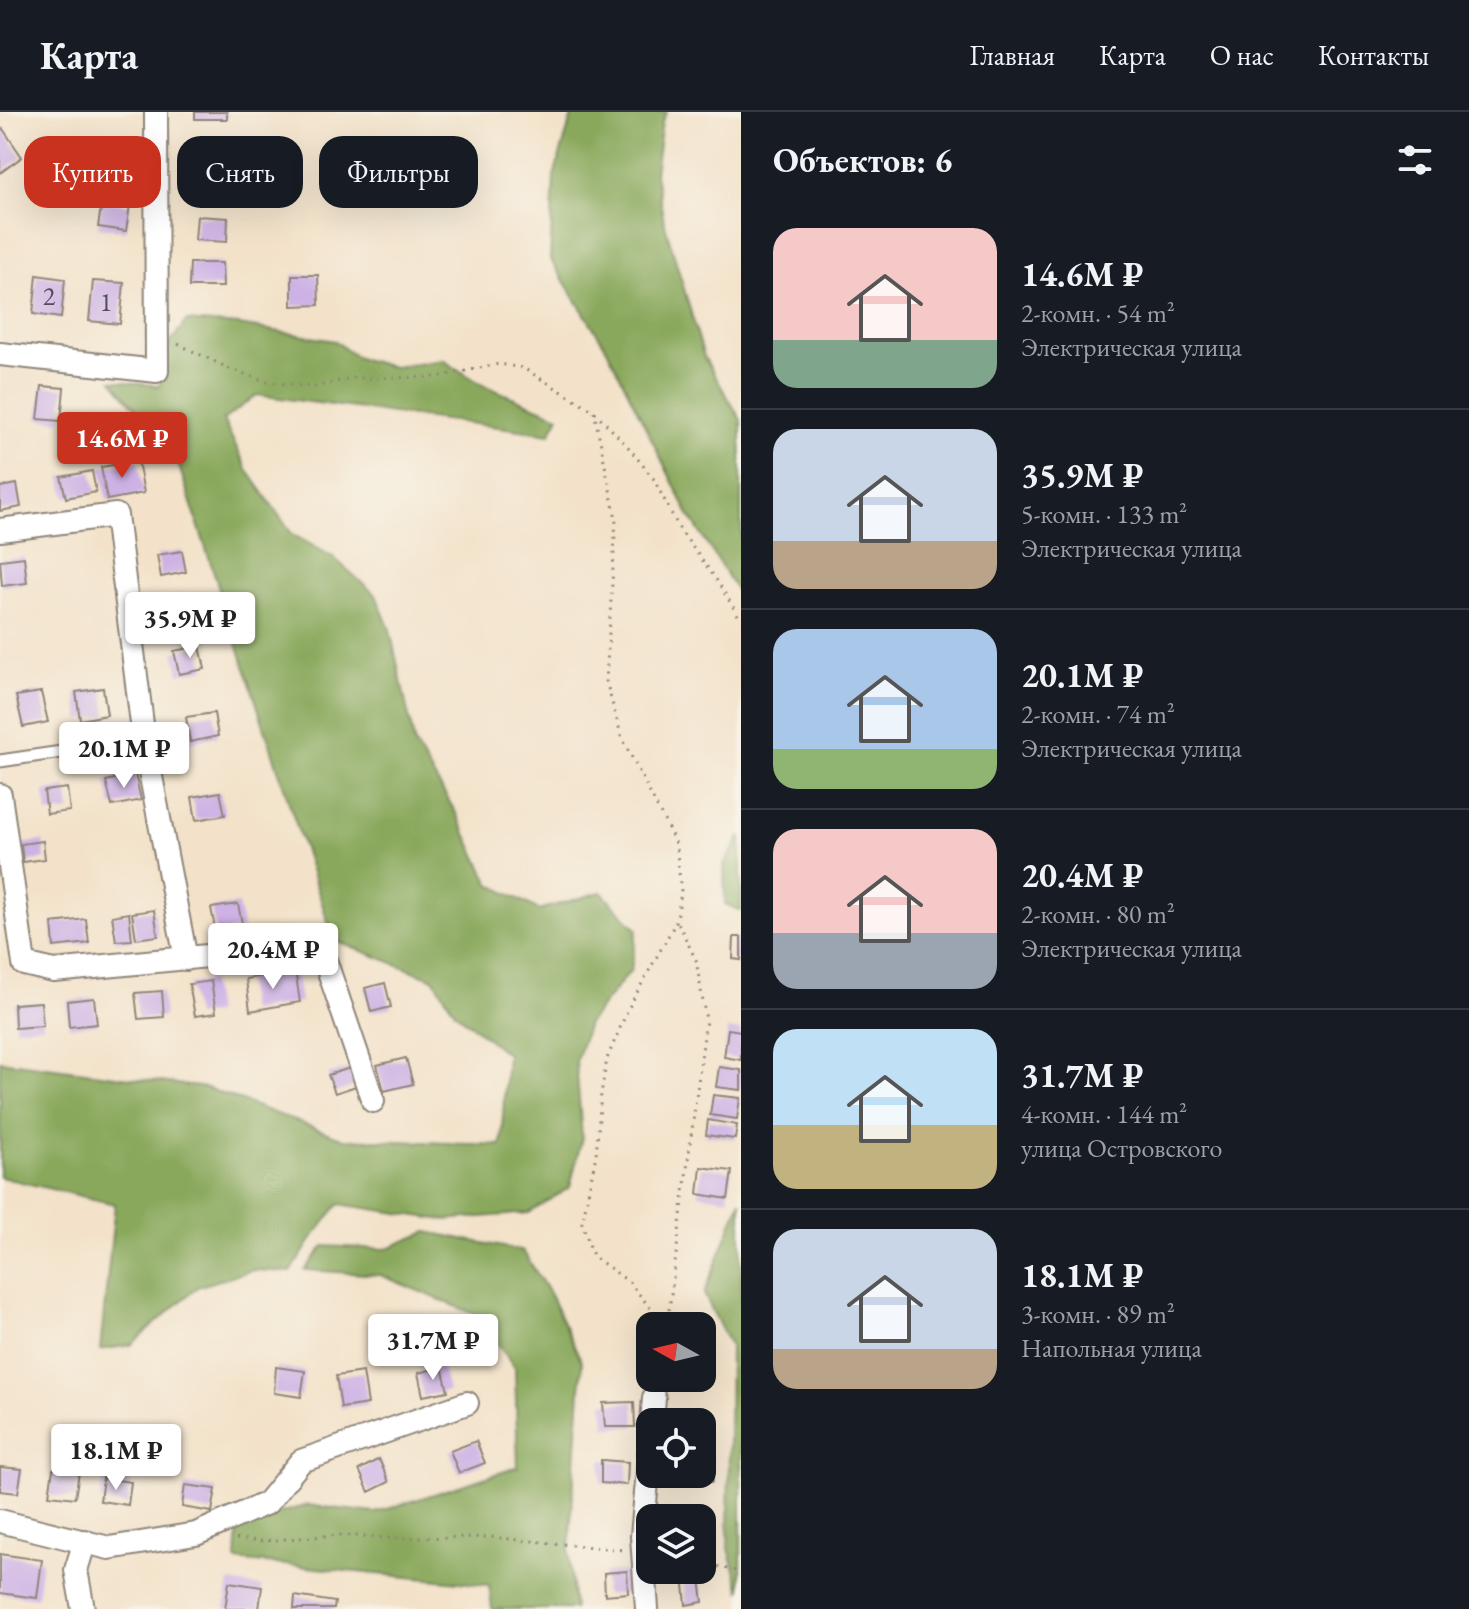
<!DOCTYPE html>
<html lang="ru">
<head>
<meta charset="utf-8">
<style>
  body { margin:0; font-family:"EB Garamond",serif; background:#20242c; color:#f1f3f6; height:100vh; display:flex; flex-direction:column; font-size:30px; white-space:nowrap }
  * { box-sizing:border-box; margin:0 }
  p { font-size:26px; color:#9ea1a6 }
  .icon { flex:none; width:44px; height:44px; fill:none; stroke:currentColor; stroke-width:2; stroke-linecap:round; stroke-linejoin:round }
  .map { position:relative; flex:1; overflow:hidden }
  .drawer { display:flex; flex-direction:column; background:#171b24; width:728px }
  .drawer>* { flex:none }
  .guide { position:absolute; left:24px; top:24px; width:596px; height:72px; display:flex; gap:16px }
  .needle { width:52px; rotate:278deg }
  .controls { position:absolute; left:636px; top:1200px; display:grid; gap:16px }
  .controls a { display:grid; place-items:center; width:80px; height:80px; border-radius:16px; background:#171b24; box-shadow:0 8px 32px #0002; font-size:40px }
  .price { position:absolute; translate:-50% -68px; padding:0 18px; border-radius:8px; background:#fff; color:#222; font-size:26px; line-height:52px; filter:drop-shadow(0 2px 4px #0008) }
  .price::after { content:''; position:absolute; left:50%; top:48px; width:24px; height:18px; margin-left:-12px; background:inherit; clip-path:polygon(0 0,100% 0,50% 100%) }
  .price.current { background:#c8321e; color:#fff }
  ul { padding:0; list-style:none }
  li { display:flex; align-items:center; gap:24px; height:200px; padding:0 32px }
  li+li { border-top:2px solid #363941 }
  li span { display:grid; place-items:center; flex:none; width:224px; height:160px; border-radius:24px; color:#555 }
  li>.icon { margin-inline-start:auto }
  span .icon { width:96px; height:96px; fill:#fffc; stroke-width:1 }
  li b { font-size:34px }
  h2 { display:flex; justify-content:space-between; align-items:center; height:96px; padding:0 32px; font-size:34px }
  .tag { padding:0 28px; border-radius:24px; background:#171b24; box-shadow:0 8px 32px #0002; font-size:28px; line-height:72px }
  .tag.current { background:#c8321e; color:#fff }
  header { display:flex; align-items:center; gap:48px; box-sizing:border-box; height:112px; padding:0 40px; background:#171b24; border-bottom:2px solid #363941 }
  header strong { font-size:38px }
  nav { display:flex; gap:44px; margin-inline-start:auto; font-size:28px }
  main { display:flex; flex:1; min-height:0 }
  .map>svg:first-child { display:block }
  .forest { fill:#89a85c; stroke:#5a6a44; stroke-width:2 }
  .building { fill:#ceb2e5 }
  .lines { fill:none; stroke-linecap:round; stroke-linejoin:round }
  .lane-casing { stroke:#8f867a; stroke-width:15 }
  .street-casing { stroke:#8f867a; stroke-width:26 }
  .path { stroke:#8f867a; stroke-width:3; stroke-dasharray:2 6; stroke-linecap:butt }
  .lane { stroke:#fff; stroke-width:11 }
  .street { stroke:#fff; stroke-width:22 }
  .labels { text-anchor:middle; dominant-baseline:central; stroke-width:6; stroke-linejoin:round; paint-order:stroke }
  .number-label { font-size:26px; fill:#544d5a }
</style>
</head>
<body>
<header>
<strong>Карта</strong>
<nav><a>Главная</a><a>Карта</a><a>О нас</a><a>Контакты</a></nav>
</header>
<main>
<div class="map">
<svg width="741" height="1497" viewBox="0 0 741 1497">
  <rect width="100%" height="100%" fill="#f7f3e8"/>
  <filter id="ink" filterUnits="userSpaceOnUse"><feTurbulence type="fractalNoise" baseFrequency=".0125" numOctaves="2"/><feDisplacementMap in="SourceGraphic" scale="16" xChannelSelector="R" yChannelSelector="G"/><feConvolveMatrix kernelMatrix="1 2 1 2 8 2 1 2 1" color-interpolation-filters="sRGB"/></filter>
  <filter id="wash" filterUnits="userSpaceOnUse"><feTurbulence type="fractalNoise" baseFrequency=".006" numOctaves="4" result="noise"/><feDisplacementMap in="SourceGraphic" scale="32" xChannelSelector="R" yChannelSelector="G"/><feGaussianBlur stdDeviation="1.8" result="paint"/><feColorMatrix in="noise" values="0 0 0 0 0 0 0 0 0 0 0 0 0 0 0 0 0 1.4 0 .05"/><feComposite in="paint" operator="in"/></filter>
  <g filter="url(#wash)">
    <rect width="100%" height="100%" fill="#f3e2c9"/>
    <path class="forest" d="M 573,0 L 667,0 L 662,9 L 655,62 L 664,109 L 704,245 L 741,308 L 741,493 L 738,481 L 689,403 L 607,237 L 550,147 L 554,64 Z
      M 186,209 L 239,213 L 335,229 L 358,246 L 393,255 L 443,248 L 483,273 L 559,304 L 550,322 L 257,283 L 223,308 L 248,359 L 292,422 L 333,445 L 376,483 L 390,518 L 415,633 L 456,701 L 490,772 L 539,798 L 601,780 L 637,817 L 631,858 L 588,911 L 576,949 L 582,1025 L 570,1075 L 529,1101 L 444,1108 L 339,1092 L 311,1128 L 291,1160 L 252,1158 L 197,1175 L 131,1233 L 100,1238 L 115,1092 L 0,1065 L 0,949 L 207,976 L 344,1027 L 501,1033 L 507,942 L 455,900 L 434,867 L 334,828 L 176,345 L 112,268 L 160,274 L 165,238 Z
      M 741,724 L 741,799 L 725,792 L 724,753 Z
      M 741,1088 L 741,1480 L 728,1433 L 730,1234 L 704,1182 Z
      M 427,1120 L 523,1139 L 550,1183 L 582,1250 L 569,1440 L 574,1497 L 492,1497 L 489,1473 L 236,1448 L 238,1412 L 308,1393 L 375,1401 L 518,1355 L 515,1256 L 477,1203 L 380,1163 L 305,1158 L 324,1134 L 385,1137 Z"/>
    <g id="blocks">
      <path class="building" d="M 195,0 L 227,0 L 227,7 L 195,7 Z
        M 3,17 L 22,45 L 0,61 L 0,19 Z
        M 195,43 L 230,45 L 229,66 L 195,64 Z
        M 99,46 L 128,50 L 124,77 L 95,73 Z
        M 102,89 L 130,93 L 126,119 L 98,115 Z
        M 197,104 L 228,106 L 227,130 L 195,128 Z
        M 190,151 L 222,151 L 223,175 L 189,175 Z
        M 37,163 L 65,167 L 61,206 L 33,202 Z
        M 292,163 L 318,163 L 319,193 L 292,194 Z
        M 93,169 L 124,171 L 120,212 L 89,209 Z
        M 42,274 L 64,276 L 61,309 L 38,307 Z
        M 138,349 L 144,381 L 107,388 L 101,355 Z
        M 92,359 L 96,380 L 66,386 L 61,365 Z
        M 17,372 L 21,395 L 0,399 L 0,375 Z
        M 182,439 L 186,460 L 161,465 L 157,443 Z
        M 24,445 L 27,471 L 2,474 L 0,448 Z
        M 200,534 L 205,557 L 179,562 L 174,539 Z
        M 103,576 L 107,603 L 80,608 L 76,580 Z
        M 41,580 L 48,610 L 23,615 L 16,584 Z
        M 214,601 L 218,624 L 190,630 L 186,605 Z
        M 135,662 L 141,688 L 112,694 L 106,669 Z
        M 67,676 L 70,699 L 47,702 L 44,679 Z
        M 220,680 L 225,703 L 196,708 L 192,685 Z
        M 43,729 L 45,747 L 23,750 L 21,732 Z
        M 238,792 L 243,816 L 216,821 L 211,796 Z
        M 154,798 L 158,824 L 136,827 L 132,801 Z
        M 129,801 L 132,828 L 116,829 L 112,804 Z
        M 86,807 L 89,831 L 54,835 L 52,811 Z
        M 734,825 L 741,825 L 741,848 L 733,847 Z
        M 295,858 L 300,890 L 250,899 L 246,867 Z
        M 211,869 L 216,901 L 195,904 L 189,872 Z
        M 385,871 L 391,895 L 371,900 L 365,876 Z
        M 162,879 L 164,905 L 138,907 L 135,881 Z
        M 94,886 L 97,912 L 69,915 L 67,889 Z
        M 41,890 L 43,914 L 15,916 L 14,892 Z
        M 728,917 L 741,919 L 741,948 L 724,945 Z
        M 406,946 L 413,972 L 384,979 L 377,953 Z
        M 719,955 L 741,958 L 741,978 L 716,975 Z
        M 350,956 L 356,974 L 335,981 L 328,963 Z
        M 713,983 L 740,986 L 737,1007 L 710,1003 Z
        M 708,1008 L 737,1013 L 735,1027 L 706,1023 Z
        M 701,1055 L 732,1059 L 728,1087 L 698,1082 Z
        M 276,1255 L 305,1259 L 301,1285 L 274,1281 Z
        M 442,1255 L 448,1279 L 423,1284 L 418,1261 Z
        M 363,1260 L 368,1292 L 341,1296 L 336,1264 Z
        M 634,1290 L 635,1315 L 605,1315 L 603,1291 Z
        M 476,1329 L 485,1351 L 459,1361 L 450,1339 Z
        M 702,1344 L 712,1344 L 713,1370 L 684,1370 L 684,1362 L 702,1362 Z
        M 379,1347 L 389,1370 L 369,1380 L 359,1358 Z
        M 601,1348 L 628,1350 L 627,1373 L 601,1371 Z
        M 0,1355 L 22,1357 L 18,1381 L 0,1379 Z
        M 53,1357 L 79,1360 L 75,1386 L 49,1383 Z
        M 103,1366 L 131,1370 L 128,1393 L 100,1389 Z
        M 185,1373 L 216,1377 L 212,1400 L 182,1395 Z
        M 0,1442 L 42,1448 L 37,1486 L 0,1481 Z
        M 627,1459 L 628,1481 L 605,1483 L 604,1461 Z
        M 699,1459 L 703,1490 L 686,1493 L 683,1462 Z
        M 229,1470 L 262,1475 L 259,1497 L 225,1497 Z
        M 295,1484 L 335,1490 L 334,1497 L 294,1497 Z"/>
    </g>
  </g>
  <g filter="url(#ink)">
    <use href="#blocks" fill-opacity="0" stroke="#8f867a" stroke-width="2"/>
    <g class="lines">
      <defs>
        <path id="lane" d="M 0,649 L 144,628"/>
        <path id="street" d="M 0,242 L 157,259 L 156,0
          M 0,418 L 116,403 L 144,628 L 186,847
          M 0,683 L 24,852 L 54,859 L 320,833 L 373,989
          M 652,1310 L 654,1286
          M 0,1409 L 109,1436 L 196,1422 L 267,1391 L 301,1349 L 467,1291
          M 83,1497 L 76,1458 L 85,1429
          M 647,1497 L 642,1424 L 650,1337"/>
      </defs>
      <use href="#lane" class="lane-casing"/>
      <use href="#street" class="street-casing"/>
      <path class="path" d="M 178,232 L 230,257 L 268,270 L 315,275 L 351,266 L 437,265 L 499,252 L 523,256 L 594,299 L 629,336 L 653,366 L 680,418 L 716,467 L 741,508
        M 594,299 L 616,407 L 606,569 L 622,626 L 676,732 L 681,779 L 677,808 L 628,897 L 607,947 L 601,982 L 596,1043 L 582,1111 L 593,1144 L 629,1170 L 657,1204 L 659,1214
        M 667,1214 L 706,908 L 696,848 L 677,809
        M 236,1427 L 261,1429 L 338,1423 L 392,1426 L 490,1425 L 624,1438
        M 702,1451 L 741,1460"/>
      <use href="#lane" class="lane"/>
      <use href="#street" class="street"/>
    </g>
  </g>
  <g class="labels">
    <g class="number-label">
      <text x="49" y="184">2</text>
      <text x="106" y="190">1</text>
    </g>
  </g>
</svg>
<div class="controls">
<a><svg class="needle" viewBox="-14 -14 28 28"><path d="M0-13l5 13h-10z" fill="#e53935"/><path d="M0 13l5-13h-10z" fill="#9ea1a6"/></svg></a>
<a><svg class="icon" aria-label="locate" viewBox="0 0 24 24"><circle cx="12" cy="12" r="6"/><path d="M12 2v4M12 18v4M2 12h4M18 12h4"/></svg></a>
<a><svg class="icon" aria-label="layers" viewBox="0 0 24 24"><path d="M12 4l9 5-9 5-9-5zM3 14l9 5 9-5"/></svg></a>
</div>
<b class="price current" style="left:122px;top:368px">14.6M ₽</b>
<b class="price" style="left:190px;top:548px">35.9M ₽</b>
<b class="price" style="left:124px;top:678px">20.1M ₽</b>
<b class="price" style="left:273px;top:879px">20.4M ₽</b>
<b class="price" style="left:433px;top:1270px">31.7M ₽</b>
<b class="price" style="left:116px;top:1380px">18.1M ₽</b>
<div class="guide">
<a class="tag current">Купить</a>
<a class="tag">Снять</a>
<a class="tag">Фильтры</a>
</div>
</div>
<section class="drawer">
<h2>Объектов: 6<svg class="icon" aria-label="filters" viewBox="0 0 24 24"><path d="M4 7h16M4 17h16"/><circle cx="9" cy="7" r="2"/><circle cx="15" cy="17" r="2"/></svg></h2>
<ul>
<li><span style="background:linear-gradient(#f6c9c9 70%,#7fa58c 0)"><svg class="icon" aria-label="home" viewBox="0 0 24 24"><path d="M3 11l9-7 9 7M6 9v11h12V9"/></svg></span><div><b>14.6M ₽</b><p>2-комн. · 54 m²</p><p>Электрическая улица</p></div></li>
<li><span style="background:linear-gradient(#c9d6e8 70%,#b9a48a 0)"><svg class="icon" aria-label="home" viewBox="0 0 24 24"><path d="M3 11l9-7 9 7M6 9v11h12V9"/></svg></span><div><b>35.9M ₽</b><p>5-комн. · 133 m²</p><p>Электрическая улица</p></div></li>
<li><span style="background:linear-gradient(#a9c7e8 75%,#8fb573 0)"><svg class="icon" aria-label="home" viewBox="0 0 24 24"><path d="M3 11l9-7 9 7M6 9v11h12V9"/></svg></span><div><b>20.1M ₽</b><p>2-комн. · 74 m²</p><p>Электрическая улица</p></div></li>
<li><span style="background:linear-gradient(#f6c9c9 65%,#9aa5b1 0)"><svg class="icon" aria-label="home" viewBox="0 0 24 24"><path d="M3 11l9-7 9 7M6 9v11h12V9"/></svg></span><div><b>20.4M ₽</b><p>2-комн. · 80 m²</p><p>Электрическая улица</p></div></li>
<li><span style="background:linear-gradient(#bfe0f5 60%,#c2b280 0)"><svg class="icon" aria-label="home" viewBox="0 0 24 24"><path d="M3 11l9-7 9 7M6 9v11h12V9"/></svg></span><div><b>31.7M ₽</b><p>4-комн. · 144 m²</p><p>улица Островского</p></div></li>
<li><span style="background:linear-gradient(#c9d6e8 75%,#b9a48a 0)"><svg class="icon" aria-label="home" viewBox="0 0 24 24"><path d="M3 11l9-7 9 7M6 9v11h12V9"/></svg></span><div><b>18.1M ₽</b><p>3-комн. · 89 m²</p><p>Напольная улица</p></div></li>
</ul>
</section>
</main>
</body>
</html>
